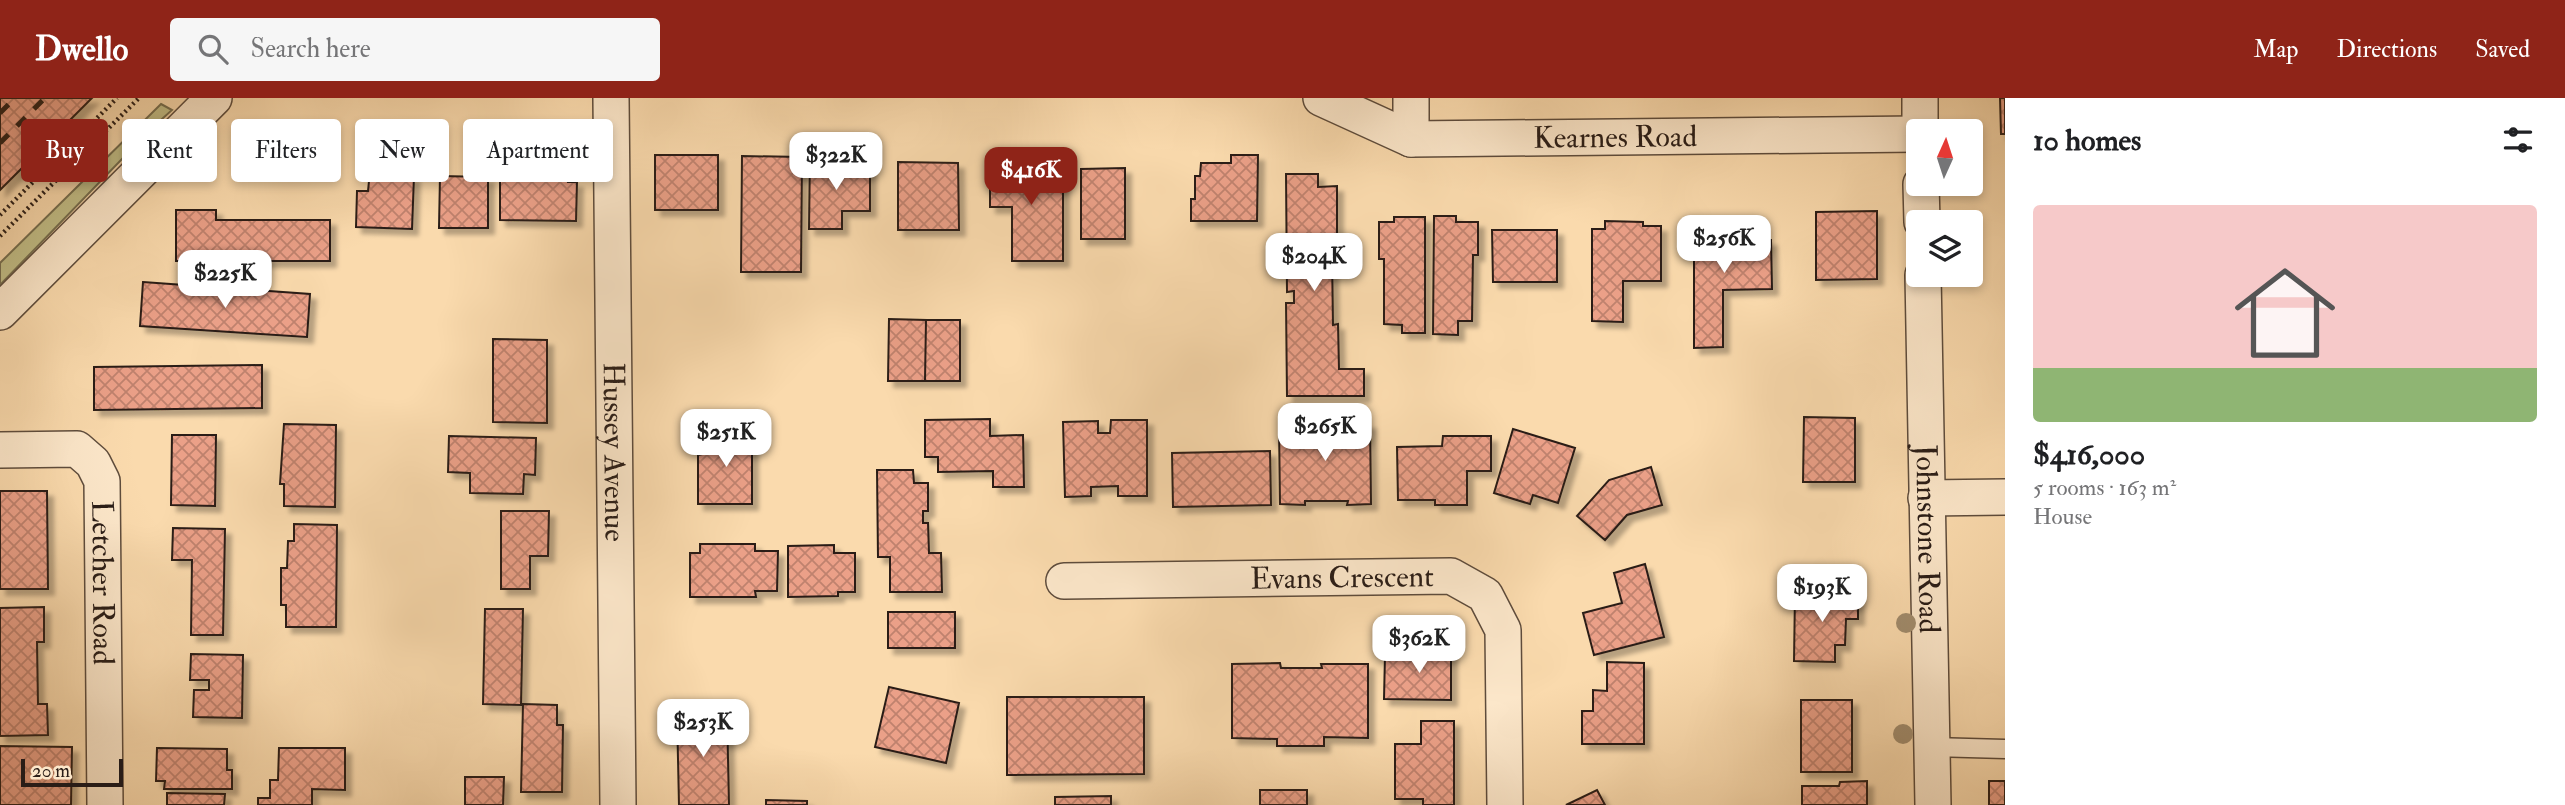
<!DOCTYPE html>
<html lang="en">
<head>
<meta charset="utf-8">
<style>
  body { margin:0; font-family:"IM FELL Double Pica",serif; background:#f6f6f6; color:#202124; height:100vh; display:flex; flex-direction:column; font-size:26px; white-space:nowrap }
  * { box-sizing:border-box; margin:0 }
  p { font-size:23px; color:#757577 }
  .icon { flex:none; width:38px; height:38px; fill:none; stroke:currentColor; stroke-width:2; stroke-linecap:round; stroke-linejoin:round }
  .map { position:relative; flex:1; overflow:hidden }
  .sheet { display:flex; flex-direction:column; background:#fff; width:560px }
  .sheet>* { flex:none }
  .top-card { position:absolute; left:21px; top:21px; width:665px; height:63px; display:flex; gap:14px }
  .needle { width:46px; rotate:3deg }
  .fabs { position:absolute; left:1906px; top:21px; display:grid; gap:14px }
  .fabs a { display:grid; place-items:center; width:77px; height:77px; border-radius:7px; background:#fff; box-shadow:0 4px 10px #0003; font-size:35px }
  .scale { position:absolute; left:21px; bottom:18px; width:102px; box-sizing:border-box; padding-left:7px; border:4px solid #2a1d17; border-top:0; font-size:19px; line-height:24px; white-space:nowrap; color:#2a1d17; -webkit-text-stroke:5px #fce7ca; paint-order:stroke }
  .price { position:absolute; translate:-50% -60px; padding:0 16px; border-radius:14px; background:#fff; color:#222; font-size:23px; line-height:46px; filter:drop-shadow(0 2px 4px #0008) }
  .price::after { content:''; position:absolute; left:50%; top:42px; width:21px; height:16px; margin-left:-10px; background:inherit; clip-path:polygon(0 0,100% 0,50% 100%) }
  .price.active { background:#8f2418; color:#fff }
  ul { padding:0; list-style:none }
  li { display:grid; align-content:center; gap:14px; height:371px; padding:0 28px }
  li span { display:grid; place-items:center; height:217px; border-radius:7px; color:#555 }
  li>.icon { margin-inline-start:auto }
  span .icon { width:126px; height:126px; fill:#fffc; stroke-width:1 }
  li b { font-size:30px }
  h2 { display:flex; justify-content:space-between; align-items:center; height:84px; padding:0 28px; font-size:30px }
  .tag { padding:0 24px; border-radius:7px; background:#fff; box-shadow:0 4px 10px #0003; font-size:24px; line-height:63px }
  .tag.active { background:#8f2418; color:#fff }
  header { display:flex; align-items:center; gap:42px; box-sizing:border-box; height:98px; padding:0 35px; background:#8f2418; color:#fff }
  header strong { font-size:33px }
  nav { display:flex; gap:38px; margin-inline-start:auto; font-size:24px }
  .search { width:490px; height:63px; background:#f6f6f6; display:flex; align-items:center; gap:18px; box-sizing:border-box; padding:0 24px; border-radius:7px; color:#757577; font-size:26px }
  main { display:flex; flex:1; min-height:0 }
  .map>svg:first-child { display:block }
  .garden { fill:#c2be87; stroke:#766e4f; stroke-width:2 }
  .building { fill:url(#building-cross-hatch); stroke:#2a1d17; stroke-width:2; filter:url(#shadow) }
  .lines { fill:none; stroke-linecap:round; stroke-linejoin:round }
  .lane-casing { stroke:#5e4c3c; stroke-width:21 }
  .street-casing { stroke:#5e4c3c; stroke-width:38 }
  .path { stroke:#2a1d17; stroke-width:4.5; stroke-dasharray:2 3.5; stroke-linecap:butt }
  .lane { stroke:#fce7ca; stroke-width:18 }
  .street { stroke:#fce7ca; stroke-width:35 }
  .rail { stroke:#2a1d17; stroke-width:5; stroke-dasharray:12 12; stroke-linecap:butt }
  .tree { fill:#a18c6d }
  .labels { text-anchor:middle; dominant-baseline:central; stroke-width:6; stroke-linejoin:round; paint-order:stroke }
  .street-label { font-size:30px; fill:#2a1d17; stroke:#fce7ca }
</style>
</head>
<body>
<header>
<strong>Dwello</strong>
<div class="search"><svg class="icon" aria-label="search" viewBox="0 0 24 24"><circle cx="10" cy="10" r="6"/><path d="M15 15l6 6"/></svg>Search here</div>
<nav><a>Map</a><a>Directions</a><a>Saved</a></nav>
</header>
<main>
<div class="map">
<svg width="2005" height="707" viewBox="0 0 2005 707">
  <defs>
    <pattern id="building-cross-hatch" width="8" height="8" patternUnits="userSpaceOnUse" patternTransform="scale(1.75)"><rect width="8" height="8" fill="#eba088"/><path d="M0 0l8 8M0 8l8-8" fill="none" stroke="#bf826e"/></pattern>
    <filter id="shadow"><feDropShadow dx="6" dy="6" stdDeviation="2" flood-color="#0004"/></filter>
  </defs>
  <rect width="100%" height="100%" fill="#fadaad"/>
  <filter id="stains"><feTurbulence type="fractalNoise" baseFrequency=".00286" numOctaves="4"/><feColorMatrix values="0 0 0 0 .2 0 0 0 0 .09 0 0 0 0 .02 0 0 0 .5 -.17"/></filter>
  <radialGradient id="worn" r=".72"><stop offset=".6" stop-color="#630" stop-opacity="0"/><stop offset="1" stop-color="#630" stop-opacity=".3"/></radialGradient>
  <path class="garden" d="M 161,6 L 172,12 L 151,31 L 0,187 L 0,165 Z"/>
  <path class="building" d="M 0,0 L 92,0 L 0,92 Z
    M 2000,0 L 2005,0 L 2005,36 L 2001,36 Z
    M 810,56 L 839,57 L 840,70 L 870,71 L 870,113 L 842,113 L 842,131 L 809,131 Z
    M 655,57 L 718,57 L 718,112 L 655,112 Z
    M 1231,57 L 1258,57 L 1257,123 L 1191,123 L 1191,101 L 1195,101 L 1195,78 L 1200,78 L 1201,65 L 1231,65 Z
    M 742,58 L 802,59 L 801,174 L 741,174 Z
    M 990,63 L 1063,63 L 1063,163 L 1012,163 L 1012,109 L 990,109 Z
    M 898,64 L 958,65 L 959,132 L 898,132 Z
    M 513,70 L 569,70 L 568,84 L 577,84 L 576,123 L 500,122 L 500,78 L 513,78 Z
    M 1125,70 L 1125,141 L 1081,141 L 1081,71 Z
    M 1286,76 L 1318,76 L 1318,89 L 1337,88 L 1337,158 L 1332,158 L 1333,227 L 1338,226 L 1339,271 L 1364,271 L 1364,298 L 1287,298 L 1286,205 L 1294,205 L 1294,193 L 1287,194 Z
    M 387,77 L 414,78 L 412,131 L 356,129 L 357,93 L 368,93 L 369,83 L 387,83 Z
    M 440,78 L 488,79 L 488,130 L 439,130 Z
    M 176,112 L 216,112 L 216,122 L 330,122 L 330,163 L 176,163 Z
    M 1877,113 L 1877,181 L 1816,182 L 1816,114 Z
    M 1434,118 L 1456,118 L 1456,124 L 1478,124 L 1478,157 L 1473,157 L 1472,223 L 1458,223 L 1458,237 L 1433,236 Z
    M 1394,119 L 1425,119 L 1425,235 L 1402,235 L 1402,227 L 1384,226 L 1384,161 L 1379,161 L 1379,124 L 1394,124 Z
    M 1694,122 L 1721,122 L 1721,136 L 1753,136 L 1753,143 L 1771,142 L 1772,191 L 1723,192 L 1723,249 L 1694,250 Z
    M 1605,123 L 1643,124 L 1643,128 L 1661,128 L 1661,183 L 1623,183 L 1623,224 L 1592,223 L 1592,131 L 1605,131 Z
    M 1492,132 L 1557,132 L 1557,184 L 1493,184 Z
    M 143,184 L 310,196 L 307,239 L 140,228 Z
    M 889,221 L 926,222 L 925,283 L 888,283 Z
    M 926,222 L 960,222 L 960,283 L 925,283 Z
    M 493,241 L 547,242 L 547,325 L 493,324 Z
    M 262,267 L 262,310 L 94,312 L 94,269 Z
    M 1804,319 L 1855,320 L 1855,384 L 1803,384 Z
    M 990,321 L 990,338 L 1023,337 L 1024,389 L 993,389 L 993,373 L 938,374 L 938,359 L 925,359 L 925,322 Z
    M 1111,322 L 1147,322 L 1147,398 L 1118,398 L 1118,388 L 1091,389 L 1091,398 L 1065,399 L 1063,324 L 1098,323 L 1098,335 L 1110,335 Z
    M 1370,325 L 1371,406 L 1347,407 L 1348,403 L 1305,403 L 1305,407 L 1280,406 L 1279,326 Z
    M 284,326 L 336,327 L 335,409 L 284,408 L 284,386 L 280,386 Z
    M 1513,331 L 1575,350 L 1558,405 L 1533,397 L 1530,406 L 1494,395 Z
    M 704,334 L 752,334 L 752,406 L 698,406 L 698,357 L 703,356 Z
    M 172,337 L 216,337 L 215,408 L 171,407 Z
    M 449,338 L 536,340 L 535,377 L 524,376 L 523,396 L 470,395 L 470,375 L 448,374 Z
    M 1443,338 L 1491,338 L 1491,373 L 1467,373 L 1467,407 L 1435,407 L 1435,402 L 1398,402 L 1397,349 L 1442,348 Z
    M 1270,353 L 1271,407 L 1173,409 L 1172,355 Z
    M 1651,369 L 1662,407 L 1627,417 L 1605,442 L 1577,418 L 1609,382 Z
    M 877,372 L 913,372 L 914,385 L 928,385 L 928,413 L 923,413 L 923,425 L 928,425 L 929,455 L 941,455 L 942,494 L 890,494 L 890,459 L 878,459 Z
    M 0,393 L 47,393 L 48,491 L 0,491 Z
    M 501,413 L 549,413 L 548,458 L 530,458 L 530,491 L 501,491 Z
    M 294,426 L 337,427 L 336,529 L 286,529 L 286,507 L 281,507 L 281,470 L 287,470 L 288,443 L 294,443 Z
    M 173,430 L 225,431 L 223,537 L 191,537 L 192,462 L 172,462 Z
    M 700,446 L 755,446 L 755,453 L 778,453 L 777,493 L 755,493 L 756,499 L 690,499 L 690,455 L 700,455 Z
    M 834,447 L 834,455 L 855,455 L 855,494 L 838,494 L 838,498 L 788,499 L 788,448 Z
    M 1645,466 L 1664,539 L 1594,557 L 1583,515 L 1622,505 L 1614,475 Z
    M 1795,495 L 1858,496 L 1858,521 L 1846,521 L 1845,547 L 1835,547 L 1835,564 L 1794,563 Z
    M 44,509 L 44,544 L 37,544 L 38,606 L 47,606 L 48,637 L 0,638 L 0,510 Z
    M 485,511 L 523,511 L 521,607 L 483,606 Z
    M 888,514 L 955,514 L 955,550 L 888,550 Z
    M 1408,550 L 1451,550 L 1451,602 L 1384,601 L 1385,557 L 1408,557 Z
    M 191,556 L 243,557 L 242,620 L 193,619 L 194,592 L 209,592 L 209,582 L 190,582 Z
    M 1607,564 L 1644,565 L 1644,646 L 1582,646 L 1582,613 L 1593,613 L 1593,592 L 1607,593 Z
    M 1280,565 L 1281,570 L 1322,570 L 1321,566 L 1368,566 L 1368,640 L 1324,639 L 1324,648 L 1277,648 L 1277,641 L 1232,640 L 1232,566 Z
    M 889,589 L 959,605 L 946,665 L 875,649 Z
    M 1007,599 L 1144,599 L 1144,676 L 1007,677 Z
    M 1801,602 L 1852,602 L 1852,674 L 1801,674 Z
    M 523,606 L 557,607 L 557,627 L 563,627 L 562,694 L 521,694 Z
    M 727,614 L 729,707 L 679,707 L 677,615 Z
    M 1421,623 L 1454,623 L 1454,707 L 1423,707 L 1423,701 L 1395,701 L 1395,646 L 1421,646 Z
    M 0,648 L 72,649 L 71,707 L 0,707 Z
    M 157,650 L 227,651 L 227,672 L 232,672 L 232,691 L 164,691 L 165,683 L 156,683 Z
    M 279,650 L 345,650 L 345,692 L 312,691 L 312,707 L 258,707 L 258,700 L 270,700 L 270,682 L 278,682 Z
    M 465,679 L 504,679 L 503,707 L 465,707 Z
    M 1867,683 L 1867,707 L 1802,707 L 1802,688 L 1839,688 L 1840,684 Z
    M 1989,683 L 2005,683 L 2005,707 L 1989,707 Z
    M 1260,692 L 1307,692 L 1307,707 L 1260,707 Z
    M 1597,692 L 1605,707 L 1566,707 Z
    M 167,695 L 225,696 L 224,707 L 167,707 Z
    M 1111,698 L 1111,707 L 1055,707 L 1055,699 Z
    M 766,702 L 807,703 L 807,707 L 766,707 Z"/>
  <g class="lines">
    <defs>
      <path id="lane" d="M 1932,649 L 2005,651"/>
      <g id="street">
        <path id="s1" d="M 611,0 L 618,707"/>
        <path id="s2" d="M 1321,0 L 1411,41 L 1918,36"/>
        <path d="M 1411,0 L 1411,41"/>
        <path d="M 1920,33 L 1920,0"/>
        <path d="M 1921,86 L 1922,124"/>
        <path id="s3" d="M 1923,177 L 1933,707"/>
        <path d="M 0,214 L 214,0"/>
        <path id="s4" d="M 0,352 L 77,351 L 93,365 L 102,383 L 105,707"/>
        <path d="M 1926,400 L 2005,399"/>
        <path id="s5" d="M 1064,483 L 1451,478 L 1485,497 L 1503,532 L 1505,707"/>
      </g>
    </defs>
    <use href="#lane" class="lane-casing"/>
    <use href="#street" class="street-casing"/>
    <path class="path" d="M 0,117 L 117,0
      M 0,138 L 139,0"/>
    <use href="#lane" class="lane"/>
    <use href="#street" class="street"/>
    <path class="rail" d="M 0,15 L 15,0
      M 0,45 L 45,0"/>
  </g>
  <g class="tree">
    <circle cx="1906" cy="525" r="10"/>
    <circle cx="1903" cy="636" r="10"/>
  </g>
  <g class="labels">
    <g class="street-label">
      <text stroke="none"><textPath href="#s2" startOffset="303">Kearnes Road</textPath></text>
      <text stroke="none"><textPath href="#s1" startOffset="354">Hussey Avenue</textPath></text>
      <text stroke="none"><textPath href="#s3" startOffset="264">Johnstone Road</textPath></text>
      <text stroke="none"><textPath href="#s5" startOffset="278">Evans Crescent</textPath></text>
      <text stroke="none"><textPath href="#s4" startOffset="220">Letcher Road</textPath></text>
    </g>
  </g>
  <rect width="100%" height="100%" filter="url(#stains)"/>
  <rect width="100%" height="100%" fill="url(#worn)"/>
</svg>
<div class="fabs">
<a><svg class="needle" viewBox="-14 -14 28 28"><path d="M0-13l5 13h-10z" fill="#e53935"/><path d="M0 13l5-13h-10z" fill="#757577"/></svg></a>
<a><svg class="icon" aria-label="layers" viewBox="0 0 24 24"><path d="M12 4l9 5-9 5-9-5zM3 14l9 5 9-5"/></svg></a>
</div>
<div class="scale">20 m</div>
<b class="price" style="left:836px;top:94px">$322K</b>
<b class="price active" style="left:1031px;top:109px">$416K</b>
<b class="price" style="left:1724px;top:177px">$256K</b>
<b class="price" style="left:1314px;top:195px">$204K</b>
<b class="price" style="left:225px;top:212px">$225K</b>
<b class="price" style="left:1325px;top:365px">$265K</b>
<b class="price" style="left:726px;top:371px">$251K</b>
<b class="price" style="left:1822px;top:526px">$193K</b>
<b class="price" style="left:1419px;top:577px">$362K</b>
<b class="price" style="left:703px;top:661px">$253K</b>
<div class="top-card">
<a class="tag active">Buy</a>
<a class="tag">Rent</a>
<a class="tag">Filters</a>
<a class="tag">New</a>
<a class="tag">Apartment</a>
</div>
</div>
<section class="sheet">
<h2>10 homes<svg class="icon" aria-label="filters" viewBox="0 0 24 24"><path d="M4 7h16M4 17h16"/><circle cx="9" cy="7" r="2"/><circle cx="15" cy="17" r="2"/></svg></h2>
<ul>
<li><span style="background:linear-gradient(#f6c9c9 75%,#8fb573 0)"><svg class="icon" aria-label="home" viewBox="0 0 24 24"><path d="M3 11l9-7 9 7M6 9v11h12V9"/></svg></span><div><b>$416,000</b><p>5 rooms · 163 m²</p><p>House</p></div></li>
</ul>
</section>
</main>
</body>
</html>
